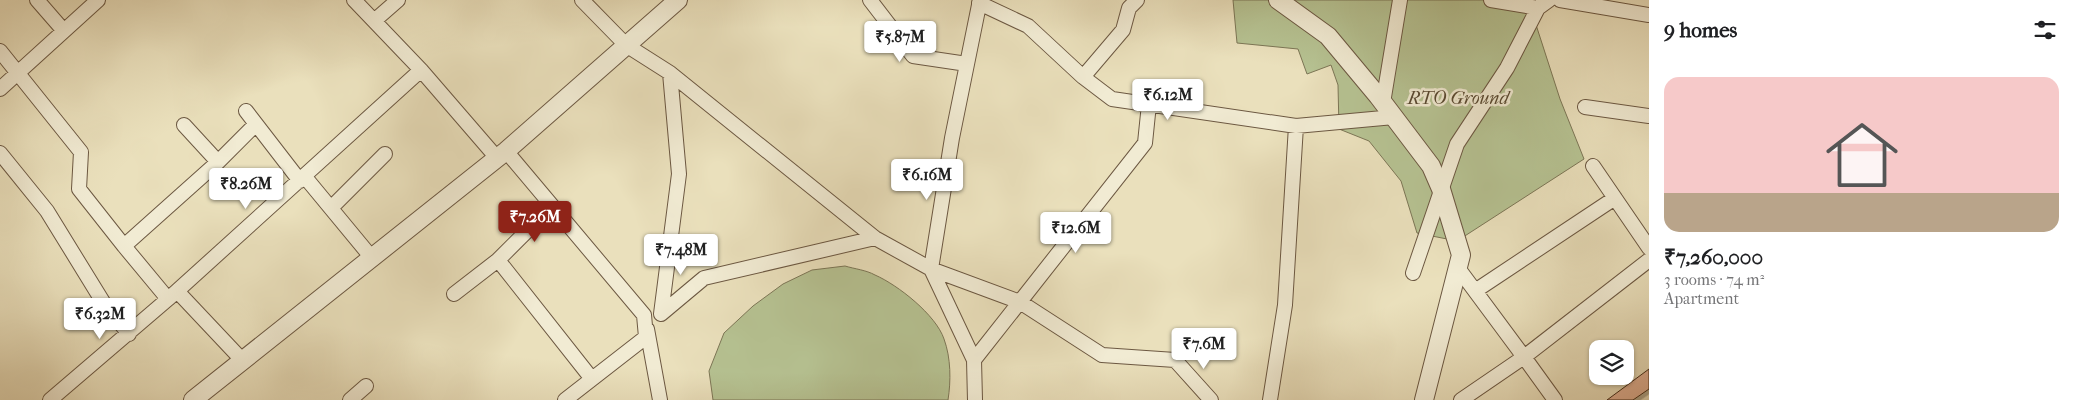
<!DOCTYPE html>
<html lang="en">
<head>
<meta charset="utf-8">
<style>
  body { margin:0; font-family:"IM FELL French Canon",serif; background:#f6f6f6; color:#202124; height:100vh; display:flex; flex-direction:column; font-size:19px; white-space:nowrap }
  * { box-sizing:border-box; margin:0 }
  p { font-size:16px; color:#757577 }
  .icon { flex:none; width:28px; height:28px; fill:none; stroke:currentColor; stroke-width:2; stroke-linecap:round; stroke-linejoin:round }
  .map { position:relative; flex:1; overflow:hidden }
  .drawer { display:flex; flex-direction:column; background:#fff; width:425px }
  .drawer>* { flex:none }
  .controls { position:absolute; left:1589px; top:340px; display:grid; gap:10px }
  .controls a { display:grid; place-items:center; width:45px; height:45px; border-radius:10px; background:#fff; box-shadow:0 1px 4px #0004; font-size:25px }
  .price { position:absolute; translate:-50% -42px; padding:0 11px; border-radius:5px; background:#fff; color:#222; font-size:16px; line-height:32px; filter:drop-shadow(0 1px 2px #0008) }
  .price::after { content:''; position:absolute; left:50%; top:30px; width:15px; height:11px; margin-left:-8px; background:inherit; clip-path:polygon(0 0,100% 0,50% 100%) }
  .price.on { background:#8f2418; color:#fff }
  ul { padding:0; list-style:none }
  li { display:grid; align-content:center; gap:10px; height:265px; padding:0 15px }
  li+li { border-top:1px solid #e0e0e0 }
  li span { display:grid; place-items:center; height:155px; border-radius:15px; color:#555 }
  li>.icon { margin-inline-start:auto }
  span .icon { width:90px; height:90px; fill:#fffc; stroke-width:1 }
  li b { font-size:21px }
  h2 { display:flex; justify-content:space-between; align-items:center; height:60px; padding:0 15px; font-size:21px }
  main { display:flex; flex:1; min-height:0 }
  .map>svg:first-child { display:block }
  .green { fill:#b6c292; stroke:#7c7656 }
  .building { fill:#dfaf92; stroke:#422b19; filter:url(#shadow) }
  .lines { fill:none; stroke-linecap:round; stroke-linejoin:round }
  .minor-casing { stroke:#6c5842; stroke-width:16 }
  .tertiary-casing { stroke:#6c5842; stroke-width:20 }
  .minor { stroke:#f1ebd3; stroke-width:14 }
  .tertiary { stroke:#f1ebd3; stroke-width:18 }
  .labels { text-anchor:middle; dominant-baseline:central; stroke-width:5; stroke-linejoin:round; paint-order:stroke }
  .park-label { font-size:18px; font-style:italic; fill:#594931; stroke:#f1ebd3 }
</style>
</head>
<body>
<main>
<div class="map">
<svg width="1649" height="400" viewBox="0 0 1649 400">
  <defs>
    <filter id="shadow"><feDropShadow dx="2" dy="3.5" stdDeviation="0" flood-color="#0004"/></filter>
  </defs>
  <rect width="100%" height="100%" fill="#eae0bc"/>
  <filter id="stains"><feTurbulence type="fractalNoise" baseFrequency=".004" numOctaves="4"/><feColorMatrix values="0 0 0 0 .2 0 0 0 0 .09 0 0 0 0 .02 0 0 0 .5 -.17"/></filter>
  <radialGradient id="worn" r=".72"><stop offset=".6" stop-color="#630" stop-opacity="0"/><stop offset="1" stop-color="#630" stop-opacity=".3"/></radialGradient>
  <path class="green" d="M 1233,0 L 1528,0 L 1560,99 L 1584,159 L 1457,241 L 1417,233 L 1401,181 L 1369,141 L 1339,129 L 1338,85 L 1331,65 L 1307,74 L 1298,49 L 1237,43 Z
    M 845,266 C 855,269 866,270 875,275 C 898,285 936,315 944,339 C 951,358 951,381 948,400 L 713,400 L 709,371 L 724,333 L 753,306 L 783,284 L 812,270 Z"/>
  <path class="building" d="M 1649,369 L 1649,389 L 1633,400 L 1607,400 Z"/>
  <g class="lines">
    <defs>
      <path id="minor" d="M 37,0 L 64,31
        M 354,0 L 421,70 L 497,158
        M 582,0 L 626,45 L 670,73 L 875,238 L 931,269 L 1020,302 L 1102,355 L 1175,360 L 1211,400
        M 870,0 L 913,56 L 967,64
        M 1491,0 L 1538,8
        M 1560,0 L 1649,15
        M 979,3 L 1028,26 L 1083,77 L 1112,99 L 1296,126 L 1394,117
        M 374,21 L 398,0
        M 0,51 L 81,152 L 79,189 L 124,246
        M 670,73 L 679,174 L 661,314 L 704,278 L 875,238
        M 1083,77 L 1123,30 L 1129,8 L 1137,0
        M 0,89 L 98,0
        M 1383,103 L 1400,0
        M 1585,107 L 1649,116
        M 246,111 L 300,181
        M 506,151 L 644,315 L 646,337 L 565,400
        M 0,153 L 47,211 L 103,302 L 129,334
        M 218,162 L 256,124
        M 1593,166 L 1649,248
        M 305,177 L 372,258
        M 331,208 L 385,154
        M 498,260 L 552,206
        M 1458,268 L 1524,357 L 1461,400
        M 1413,273 L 1457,144 L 1507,68 L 1538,8 L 1549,0
        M 177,291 L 168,299 L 124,246 L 218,162 L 184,125
        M 1475,291 L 1615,198
        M 454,294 L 498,260 L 592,379
        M 647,329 L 660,400
        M 974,360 L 931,269 L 952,138 L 980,0
        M 243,361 L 177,291 L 421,70
        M 50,400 L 168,299
        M 350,400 L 366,386
        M 975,400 L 974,360 L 1145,143 L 1149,104
        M 1270,400 L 1285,305 L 1296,126
        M 1555,400 L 1524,357 L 1649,260"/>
      <path id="tertiary" d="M 1278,0 L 1328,36 L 1378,96 L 1431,166 L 1441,189 L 1461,255 L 1424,400
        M 193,400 L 506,151 L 678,0"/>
    </defs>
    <use href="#minor" class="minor-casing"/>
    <use href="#tertiary" class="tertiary-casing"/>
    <use href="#minor" class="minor"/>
    <use href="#tertiary" class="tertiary"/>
  </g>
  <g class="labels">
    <g class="park-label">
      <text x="1458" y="98">RTO Ground</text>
    </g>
  </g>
  <rect width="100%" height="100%" filter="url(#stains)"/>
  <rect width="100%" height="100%" fill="url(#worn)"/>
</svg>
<div class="controls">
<a><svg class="icon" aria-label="layers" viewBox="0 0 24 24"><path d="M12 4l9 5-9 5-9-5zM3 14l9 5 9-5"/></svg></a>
</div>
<b class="price" style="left:900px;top:63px">₹5.87M</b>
<b class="price" style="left:1168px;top:121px">₹6.12M</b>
<b class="price" style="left:927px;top:201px">₹6.16M</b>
<b class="price" style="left:246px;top:210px">₹8.26M</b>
<b class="price on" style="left:535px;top:243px">₹7.26M</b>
<b class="price" style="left:1076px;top:254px">₹12.6M</b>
<b class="price" style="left:681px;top:276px">₹7.48M</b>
<b class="price" style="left:100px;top:340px">₹6.32M</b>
<b class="price" style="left:1204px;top:370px">₹7.6M</b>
</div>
<section class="drawer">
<h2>9 homes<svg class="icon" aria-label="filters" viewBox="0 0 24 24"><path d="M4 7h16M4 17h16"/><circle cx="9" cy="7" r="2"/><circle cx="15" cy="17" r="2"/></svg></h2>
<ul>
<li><span style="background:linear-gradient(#f6c9c9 75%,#b9a48a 0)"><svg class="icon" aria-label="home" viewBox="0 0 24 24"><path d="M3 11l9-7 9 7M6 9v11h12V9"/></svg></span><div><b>₹7,260,000</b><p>3 rooms · 74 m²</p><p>Apartment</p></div></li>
</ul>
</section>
</main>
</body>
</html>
